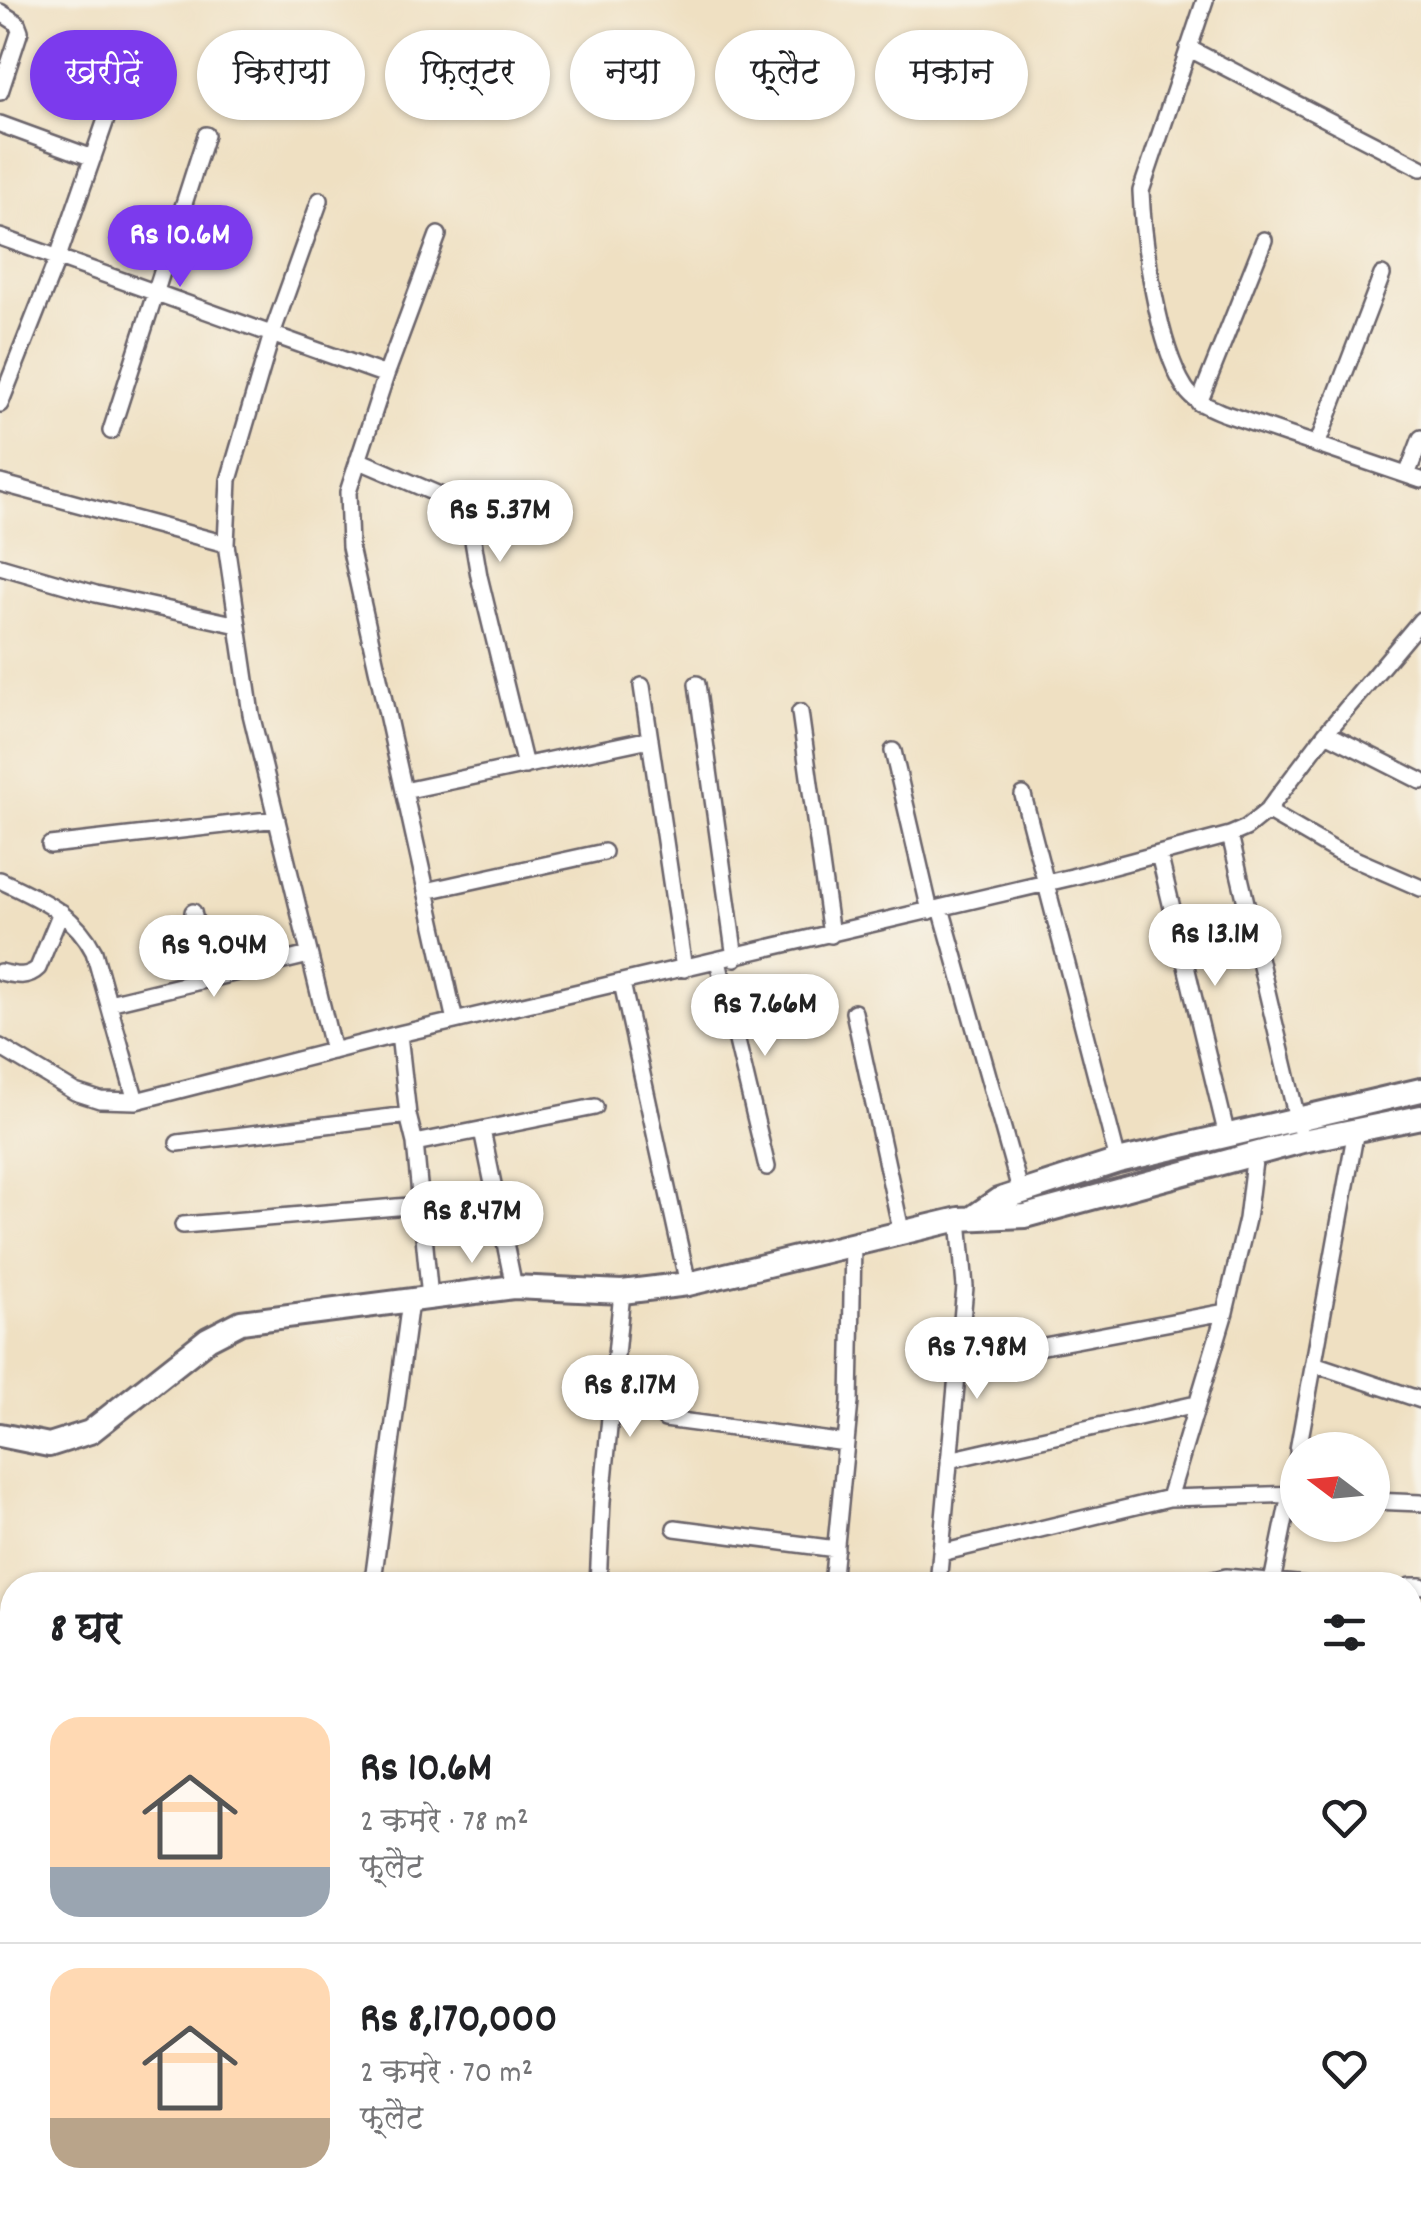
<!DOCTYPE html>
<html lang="hi">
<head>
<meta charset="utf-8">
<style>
  body { margin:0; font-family:Dekko,"Playpen Sans Deva",sans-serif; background:#f6f6f6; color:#202124; height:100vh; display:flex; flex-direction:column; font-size:38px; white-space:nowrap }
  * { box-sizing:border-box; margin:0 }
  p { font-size:32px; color:#757577 }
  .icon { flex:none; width:55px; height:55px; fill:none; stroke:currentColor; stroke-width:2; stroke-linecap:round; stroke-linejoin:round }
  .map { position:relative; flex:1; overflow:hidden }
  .sheet { position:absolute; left:0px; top:1572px; width:1422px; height:642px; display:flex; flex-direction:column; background:#fff; border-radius:40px 40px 0 0; box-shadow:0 2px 8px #0004 }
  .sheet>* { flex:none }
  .hud { position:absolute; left:30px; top:30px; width:1362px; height:90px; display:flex; gap:20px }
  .needle { width:65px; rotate:286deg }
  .fabs { position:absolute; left:1280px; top:1432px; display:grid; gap:20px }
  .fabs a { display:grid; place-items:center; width:110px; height:110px; border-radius:50%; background:#fff; box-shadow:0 2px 8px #0004; font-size:50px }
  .price { position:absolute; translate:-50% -85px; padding:0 22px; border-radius:35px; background:#fff; color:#222; font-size:32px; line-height:65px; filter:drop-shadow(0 2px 5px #0008) }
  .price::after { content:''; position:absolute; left:50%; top:60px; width:30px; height:22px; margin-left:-15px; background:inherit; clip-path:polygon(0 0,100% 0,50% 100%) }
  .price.active { background:#7c3aed; color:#fff }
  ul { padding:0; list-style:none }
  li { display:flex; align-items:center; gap:30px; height:250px; padding:0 50px }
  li+li { border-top:2px solid #e0e0e0 }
  li span { display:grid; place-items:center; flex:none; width:280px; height:200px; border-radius:30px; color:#555 }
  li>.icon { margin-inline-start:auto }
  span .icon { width:120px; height:120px; fill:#fffc; stroke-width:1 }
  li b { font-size:42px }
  h2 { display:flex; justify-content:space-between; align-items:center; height:120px; padding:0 50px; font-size:42px }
  .tag { padding:0 35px; border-radius:45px; background:#fff; box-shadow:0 2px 8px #0004; font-size:35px; line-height:90px }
  .tag.active { background:#7c3aed; color:#fff }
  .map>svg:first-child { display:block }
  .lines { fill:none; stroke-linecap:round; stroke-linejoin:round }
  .street-casing { stroke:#6a646a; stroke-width:20 }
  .secondary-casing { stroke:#6a646a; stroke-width:28 }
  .street { stroke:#fff; stroke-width:15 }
  .secondary { stroke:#fff; stroke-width:22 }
</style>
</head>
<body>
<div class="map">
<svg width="1421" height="2214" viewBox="0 0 1421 2214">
  <rect width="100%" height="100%" fill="#f7f3e8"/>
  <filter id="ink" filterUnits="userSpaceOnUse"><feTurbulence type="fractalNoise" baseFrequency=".01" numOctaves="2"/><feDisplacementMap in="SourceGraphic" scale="20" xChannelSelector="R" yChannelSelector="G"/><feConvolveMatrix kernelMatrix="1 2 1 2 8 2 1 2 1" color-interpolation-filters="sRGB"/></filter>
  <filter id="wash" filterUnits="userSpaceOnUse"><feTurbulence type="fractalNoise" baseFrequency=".0048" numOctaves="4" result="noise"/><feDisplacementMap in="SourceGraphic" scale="40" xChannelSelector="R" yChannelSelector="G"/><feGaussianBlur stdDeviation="2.25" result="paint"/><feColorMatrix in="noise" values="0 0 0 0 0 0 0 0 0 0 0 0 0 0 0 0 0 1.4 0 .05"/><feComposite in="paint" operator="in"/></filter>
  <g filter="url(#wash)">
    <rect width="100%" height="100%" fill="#efe0c2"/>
  </g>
  <g filter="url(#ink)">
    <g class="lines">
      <defs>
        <path id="street" d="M 1205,0 L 1141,191 C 1143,241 1158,346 1185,388 C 1194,402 1209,407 1223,413 L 1421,480
          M 0,12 L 17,23 L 20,31 L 0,92
          M 1188,48 L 1421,168
          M 0,124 L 93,158
          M 320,200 L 272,334 L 229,480 L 226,544 L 251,714 L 333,1051
          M 438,235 L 386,375 L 348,492 L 350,547 L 455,1021
          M 0,237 L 386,375
          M 1199,403 L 1264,240
          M 0,404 L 58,257 L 116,91
          M 111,431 L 206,135
          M 1317,445 L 1382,275
          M 358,460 L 451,500 L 469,517 L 479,576 L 525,766
          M 1407,475 L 1421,438
          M 0,483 L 226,544
          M 0,566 L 96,594 L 238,625
          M 697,684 L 735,958
          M 642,686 L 684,969
          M 800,712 L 831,935
          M 1326,733 L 1421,781
          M 893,751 L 930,911
          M 404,791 L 650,739
          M 1023,795 L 1118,1161
          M 1267,811 L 1336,851 L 1421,888
          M 1230,835 L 1299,1127
          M 50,845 L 277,819
          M 1159,854 L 1227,1136
          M 0,880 C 38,899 74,912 94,952 L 136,1101
          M 426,891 L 604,852
          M 941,908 L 1021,1193
          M 193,912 L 209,979
          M 718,961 L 767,1167
          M 0,972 C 14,975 27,979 38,968 L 61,912
          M 622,983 L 688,1284
          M 109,1003 L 309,955
          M 854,1012 L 901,1230
          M 399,1034 L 408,1115 L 415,1143 L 430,1298
          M 0,1047 L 75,1092 L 100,1100 L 136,1101 L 399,1034 L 1072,877 L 1230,835 L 1246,828 L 1267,811 L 1326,733 L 1421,620
          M 482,1130 L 514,1287
          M 178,1143 L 408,1115
          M 415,1143 L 595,1107
          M 183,1225 L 420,1205
          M 1039,1347 L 1225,1312
          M 1314,1364 L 1421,1400
          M 665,1419 L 846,1443
          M 1298,1450 L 1356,1130
          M 949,1460 L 1196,1404
          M 1169,1498 L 1225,1312 L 1247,1219 L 1255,1153
          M 1372,1501 L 1421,1503
          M 675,1528 L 836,1549
          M 941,1553 L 1169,1498 L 1298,1494
          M 373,1581 L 410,1301
          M 1272,1582 L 1298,1455
          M 598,1585 L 602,1501 L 622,1292
          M 832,1585 L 850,1402 L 853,1243
          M 938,1585 L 965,1287 L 959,1219
          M 1193,1585 L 1226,1577 L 1307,1585
          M 1410,1586 L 1421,1586
          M 1410,1675 L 1421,1674
          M 0,1805 L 8,1790 L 12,1762
          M 0,1995 L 12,2002
          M 1410,2032 L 1421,2032
          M 1410,2112 L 1421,2112
          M 0,2169 L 12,2168
          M 690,2202 L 691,2214
          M 1054,2202 L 1065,2208
          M 64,2214 L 133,2202
          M 249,2214 L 252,2202
          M 265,2214 L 267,2202
          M 587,2214 L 587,2202
          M 781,2214 L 789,2202
          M 885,2214 L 894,2202
          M 959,2214 L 967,2202
          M 1141,2214 L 1144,2202
          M 1209,2214 L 1211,2202"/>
        <path id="secondary" d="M 975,1216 L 998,1200 L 1118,1161 L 1421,1090
          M 0,1435 L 49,1445 L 90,1432 L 208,1339 L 241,1322 L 514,1287 L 622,1292 L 688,1284 L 959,1219 L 1025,1216 L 1303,1141 L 1421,1117
          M 1410,1898 L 1421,1898
          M 0,1911 L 12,1910"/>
      </defs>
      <use href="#street" class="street-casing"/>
      <use href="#secondary" class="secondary-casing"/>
      <use href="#street" class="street"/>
      <use href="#secondary" class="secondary"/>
    </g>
  </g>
</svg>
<div class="fabs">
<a><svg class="needle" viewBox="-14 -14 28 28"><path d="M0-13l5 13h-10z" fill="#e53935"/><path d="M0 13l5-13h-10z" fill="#757577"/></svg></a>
</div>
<b class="price active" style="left:180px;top:290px">Rs 10.6M</b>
<b class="price" style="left:500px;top:565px">Rs 5.37M</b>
<b class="price" style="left:1215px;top:989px">Rs 13.1M</b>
<b class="price" style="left:214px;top:1000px">Rs 9.04M</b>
<b class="price" style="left:765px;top:1059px">Rs 7.66M</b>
<b class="price" style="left:472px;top:1266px">Rs 8.47M</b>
<b class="price" style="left:977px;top:1402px">Rs 7.98M</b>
<b class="price" style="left:630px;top:1440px">Rs 8.17M</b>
<div class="hud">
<a class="tag active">खरीदें</a>
<a class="tag">किराया</a>
<a class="tag">फ़िल्टर</a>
<a class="tag">नया</a>
<a class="tag">फ़्लैट</a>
<a class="tag">मकान</a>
</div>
<section class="sheet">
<h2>8 घर<svg class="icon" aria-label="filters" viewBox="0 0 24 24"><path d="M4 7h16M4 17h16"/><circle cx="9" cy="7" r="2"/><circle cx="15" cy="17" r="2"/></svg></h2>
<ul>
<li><span style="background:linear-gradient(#ffd9b3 75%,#9aa5b1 0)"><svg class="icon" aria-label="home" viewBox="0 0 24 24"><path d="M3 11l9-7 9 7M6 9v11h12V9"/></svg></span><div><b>Rs 10.6M</b><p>2 कमरे · 78 m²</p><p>फ़्लैट</p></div><svg class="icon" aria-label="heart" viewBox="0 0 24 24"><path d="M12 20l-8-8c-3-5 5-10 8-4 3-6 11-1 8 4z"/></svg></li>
<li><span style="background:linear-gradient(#ffd9b3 75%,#b9a48a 0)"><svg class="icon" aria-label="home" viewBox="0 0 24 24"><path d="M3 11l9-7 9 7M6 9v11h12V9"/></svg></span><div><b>Rs 8,170,000</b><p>2 कमरे · 70 m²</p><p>फ़्लैट</p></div><svg class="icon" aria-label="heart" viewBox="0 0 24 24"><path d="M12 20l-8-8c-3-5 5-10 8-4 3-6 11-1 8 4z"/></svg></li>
</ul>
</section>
</div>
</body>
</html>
